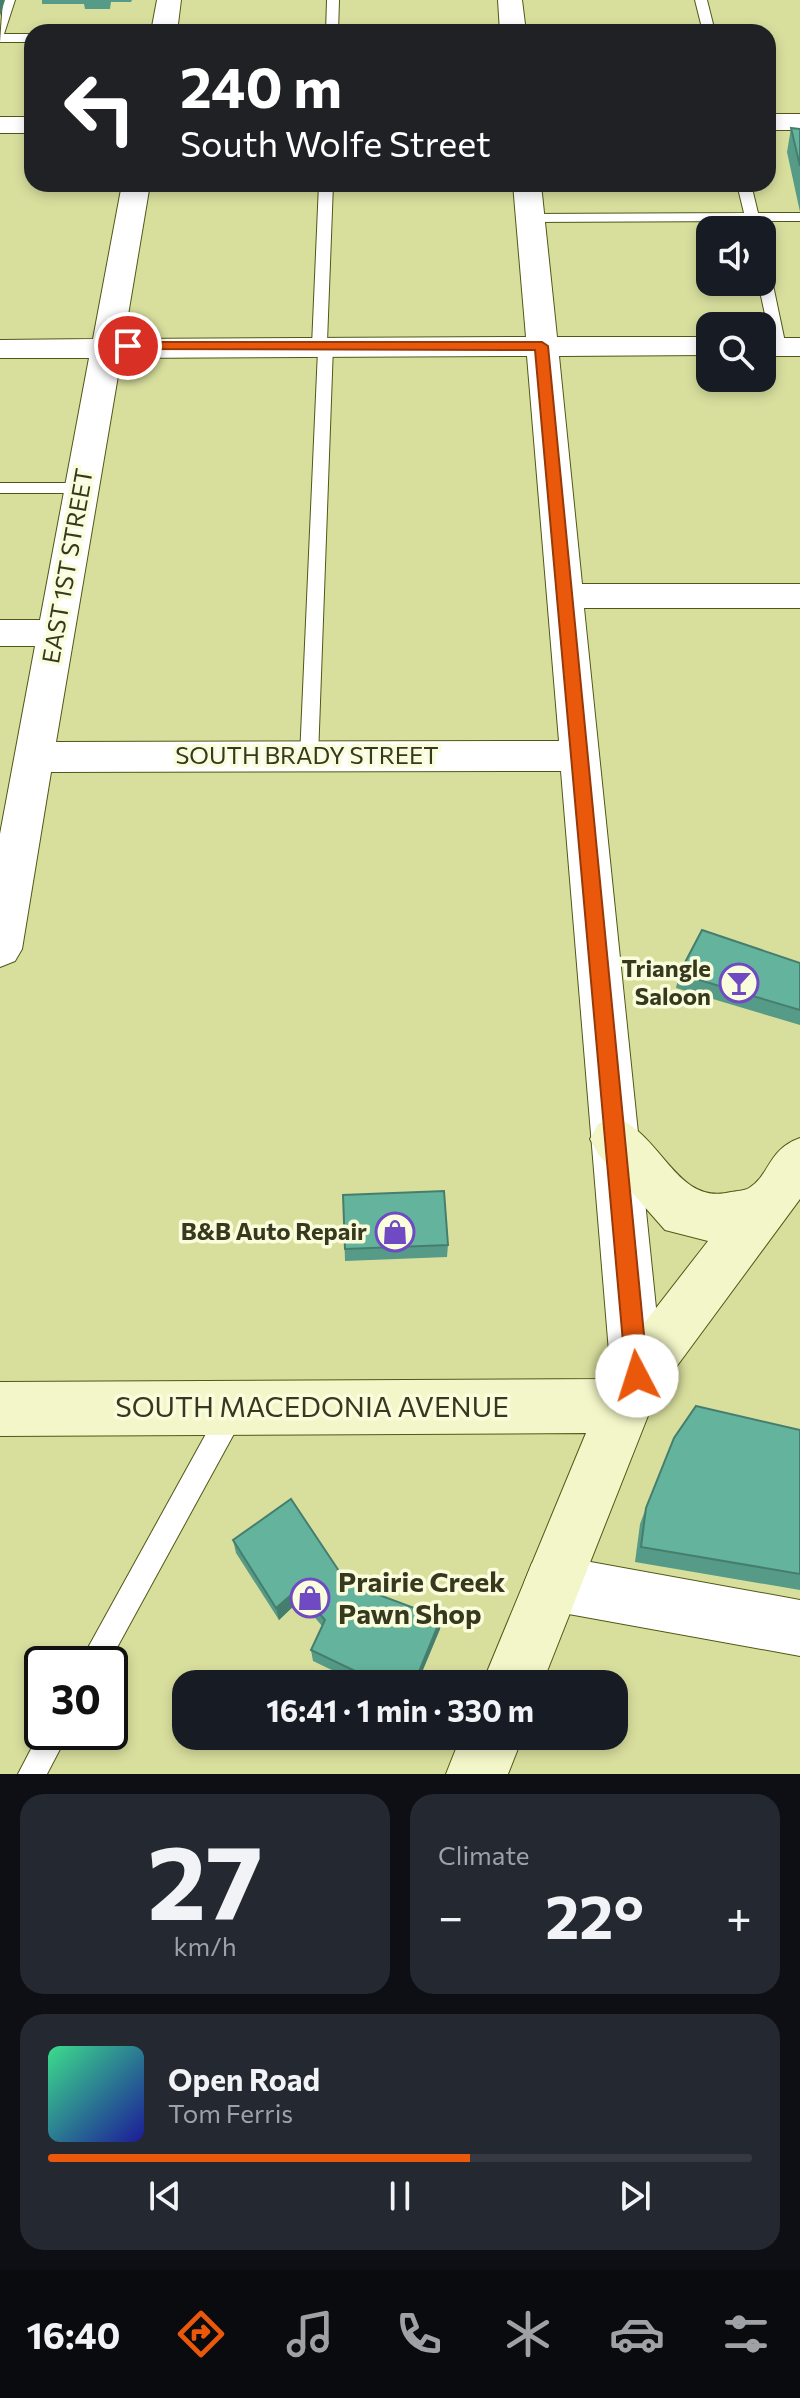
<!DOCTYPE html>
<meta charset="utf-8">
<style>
body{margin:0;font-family:Commissioner,sans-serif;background:#242831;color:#f1f3f6;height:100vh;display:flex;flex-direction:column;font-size:30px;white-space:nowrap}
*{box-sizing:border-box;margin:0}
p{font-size:26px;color:#9ea1a6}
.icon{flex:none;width:44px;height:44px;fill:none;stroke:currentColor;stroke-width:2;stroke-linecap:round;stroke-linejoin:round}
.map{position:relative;height:1774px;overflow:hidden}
.details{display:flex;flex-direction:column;gap:20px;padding:20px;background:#0d0f14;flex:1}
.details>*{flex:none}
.top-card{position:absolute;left:24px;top:24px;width:752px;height:168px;border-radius:24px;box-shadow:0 4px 12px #0003;background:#202124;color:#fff;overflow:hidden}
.buttons{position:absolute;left:696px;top:216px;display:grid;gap:16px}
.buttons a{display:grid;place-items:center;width:80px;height:80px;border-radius:16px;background:#171b24;box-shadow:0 4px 12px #0003;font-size:40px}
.speed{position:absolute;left:24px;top:1646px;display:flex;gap:16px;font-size:40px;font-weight:700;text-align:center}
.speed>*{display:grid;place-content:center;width:104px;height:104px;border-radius:50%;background:#171b24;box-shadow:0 4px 12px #0003;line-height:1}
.speed .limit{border:4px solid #111;border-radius:12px;background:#fff;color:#111}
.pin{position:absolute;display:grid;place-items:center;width:68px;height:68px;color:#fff;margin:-34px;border:4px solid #fff;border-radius:50%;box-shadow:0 2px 8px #0007}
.me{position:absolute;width:88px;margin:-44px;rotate:355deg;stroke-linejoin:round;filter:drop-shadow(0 0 6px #0008)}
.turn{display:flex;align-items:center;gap:28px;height:168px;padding:0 24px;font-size:36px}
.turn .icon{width:104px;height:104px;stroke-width:2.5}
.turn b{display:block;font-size:56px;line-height:68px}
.big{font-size:60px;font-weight:700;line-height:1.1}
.details .card{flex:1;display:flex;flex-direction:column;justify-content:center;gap:12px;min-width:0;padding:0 28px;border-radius:24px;background:#242831}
.details .dial{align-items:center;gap:0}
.dial b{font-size:104px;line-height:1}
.song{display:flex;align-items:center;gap:24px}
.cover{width:96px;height:96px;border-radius:12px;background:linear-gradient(135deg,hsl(150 70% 55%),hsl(240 70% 35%))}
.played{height:8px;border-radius:4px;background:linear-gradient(90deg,#ea580c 60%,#363941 60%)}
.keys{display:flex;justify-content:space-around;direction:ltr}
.heat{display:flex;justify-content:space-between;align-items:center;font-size:44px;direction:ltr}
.details .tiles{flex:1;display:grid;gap:20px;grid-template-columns:1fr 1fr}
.card:last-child{grid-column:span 2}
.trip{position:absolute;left:172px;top:1670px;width:456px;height:80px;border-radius:24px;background:#171b24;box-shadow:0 4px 12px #0003;font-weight:700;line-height:80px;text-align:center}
.menu{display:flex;height:128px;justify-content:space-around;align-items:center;background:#090b0e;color:#9ea1a6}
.menu .icon{width:56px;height:56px}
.menu .active{color:#ea580c}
.menu b{font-size:36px;color:#f1f3f6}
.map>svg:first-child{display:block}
</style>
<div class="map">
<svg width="800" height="1774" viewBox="0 0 800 1774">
<rect width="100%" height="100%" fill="#d8df9d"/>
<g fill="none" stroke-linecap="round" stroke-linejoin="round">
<defs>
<g id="lane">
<path d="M3 0H15L4 34H32V42H0Z"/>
<path d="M327 0H339L338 32H326Z"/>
<path d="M695 0H707L715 32H703Z"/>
<path d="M319 184H333L327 342 333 346 318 757 309 764 300 757 318 350 312 346Z"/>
<path d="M737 184H751L758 213H800V221H760L759 230H749L746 221 530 222 523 218 530 214 744 213Z"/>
<path d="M762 262 769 266 786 347 779 351 772 347 758 282H762Z"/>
<path d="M0 483H82L90 488 82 493H0Z"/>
<path d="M232 1400 241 1403 244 1412 241 1421 108 1664H79L223 1403Z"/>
<path d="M42 1728V1732H69L47 1774H18Z"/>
</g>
<g id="street">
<path d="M157 0H181L177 32H151Z"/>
<path d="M498 0H522L526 32H500Z"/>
<rect x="768" y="114" width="32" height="16"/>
<rect x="0" y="117" width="32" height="16"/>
<path d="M122 184H150L124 339 526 337 513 184H541L557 337H710V355L559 356 582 584H800V608H584L663 1376 655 1394 637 1401 619 1394 611 1376 561 771 51 772 22 949 15 961 0 967V834L35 646H0V620H40L89 358H0V340L93 339ZM527 356 559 741 56 742 121 358Z"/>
<rect x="762" y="338" width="38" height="18"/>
<path d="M552 1555 800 1600V1656L552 1611 532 1603 524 1583 532 1563Z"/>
</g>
<g id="secondary">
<path d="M615 1117C663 1135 676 1206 731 1192 736 1191 744 1191 749 1188 771 1174 767 1150 800 1138V1199L657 1393 542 1684H482L586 1433 0 1436V1382L609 1379 618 1357 708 1241 665 1230 598 1154 590 1139 598 1124Z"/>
<path d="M461 1736H523L508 1774H446Z"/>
</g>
</defs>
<use href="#lane" stroke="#525715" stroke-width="2"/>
<use href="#street" stroke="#525715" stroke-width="2"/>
<use href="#secondary" stroke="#525715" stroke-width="2"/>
<use href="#lane" fill="#fff" fill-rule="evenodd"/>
<use href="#street" fill="#fff" fill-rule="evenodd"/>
<use href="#secondary" fill="#f3f6c8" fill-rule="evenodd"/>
</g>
<g fill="#569b87">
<path d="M42 0H132L131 2H111L110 9H85L84 4H42Z"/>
<path d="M791 128 800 129V212L787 152Z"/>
<path d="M338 184H381V188L338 189Z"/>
<path d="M800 963V1025L676 988 679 974Z"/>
<path d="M343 1195 448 1245 447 1257 345 1261Z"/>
<path d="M800 1430V1590L635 1562 640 1524 646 1508Z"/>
<path d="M233 1540 347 1583 440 1629 417 1684H361L313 1661 311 1650 322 1626 300 1600 279 1620 236 1553Z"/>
</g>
<g fill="#467e6e">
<path d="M0 0H5L0 16Z"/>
<path d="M298 1589 300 1600 279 1620 276 1608Z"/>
<path d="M441 1618 440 1629 417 1684H414Z"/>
</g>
<g fill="#64b49d" stroke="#467e6e" stroke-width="2">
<path d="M791 128 800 129V166Z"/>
<path d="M702 930 800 963V1010L679 974Z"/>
<path d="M444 1191 448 1245 345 1249 343 1195Z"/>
<path d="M696 1406 800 1430V1574L641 1547 646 1508 674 1438Z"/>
<path d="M291 1499 347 1583 441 1618 414 1684H382L311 1650 325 1620 298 1589 276 1608 233 1540Z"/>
</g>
<path fill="#ea580c" stroke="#983908" stroke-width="2" d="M128 342H542L548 346 648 1376 645 1383 637 1386 629 1383 626 1376 535 350 123 349 121 346Z"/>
<defs>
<symbol id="bar-ring" viewBox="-11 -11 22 22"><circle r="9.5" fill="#f9fddc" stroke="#6f4ac3" stroke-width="1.5"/><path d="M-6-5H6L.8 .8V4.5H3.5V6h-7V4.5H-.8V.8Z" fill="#6f4ac3"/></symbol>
<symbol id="shop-ring" viewBox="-11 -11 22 22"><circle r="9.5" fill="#f9fddc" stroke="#6f4ac3" stroke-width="1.5"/><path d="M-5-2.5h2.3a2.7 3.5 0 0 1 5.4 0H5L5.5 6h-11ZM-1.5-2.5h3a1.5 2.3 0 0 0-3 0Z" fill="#6f4ac3"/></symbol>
</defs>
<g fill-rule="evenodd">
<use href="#bar-ring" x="717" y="961" width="44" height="44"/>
<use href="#shop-ring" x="373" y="1210" width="44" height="44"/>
<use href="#shop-ring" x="288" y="1576" width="44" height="44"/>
</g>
<g text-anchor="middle" stroke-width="7" stroke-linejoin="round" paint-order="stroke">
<g font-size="24" fill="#37391f" stroke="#f9fddc">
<text transform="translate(68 566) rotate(-80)" y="8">EAST 1ST STREET</text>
<text x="307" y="764">SOUTH BRADY STREET</text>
</g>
<g font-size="24" font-weight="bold" fill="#37391f" stroke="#f9fddc" text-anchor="end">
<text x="711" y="977">Triangle<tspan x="711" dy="28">Saloon</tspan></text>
<text x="367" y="1240">B&amp;B Auto Repair</text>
</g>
<g font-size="28" fill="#37391f" stroke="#f9fddc">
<text x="312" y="1417">SOUTH MACEDONIA AVENUE</text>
</g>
<g font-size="28" font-weight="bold" fill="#37391f" stroke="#f9fddc" text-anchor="start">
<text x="338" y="1592">Prairie Creek<tspan x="338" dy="32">Pawn Shop</tspan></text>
</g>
</g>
</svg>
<div class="buttons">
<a><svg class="icon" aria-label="sound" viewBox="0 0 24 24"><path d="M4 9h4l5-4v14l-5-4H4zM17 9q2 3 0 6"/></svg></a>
<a><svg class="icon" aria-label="search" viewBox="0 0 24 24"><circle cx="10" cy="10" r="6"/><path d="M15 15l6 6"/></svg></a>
</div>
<div class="speed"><div class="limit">30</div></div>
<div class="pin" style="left:128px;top:346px;background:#d93025"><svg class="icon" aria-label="arrive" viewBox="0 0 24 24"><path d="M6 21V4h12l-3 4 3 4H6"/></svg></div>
<svg class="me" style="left:637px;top:1376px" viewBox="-20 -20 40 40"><circle r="19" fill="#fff"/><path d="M0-13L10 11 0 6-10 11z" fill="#ea580c"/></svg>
<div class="trip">16:41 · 1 min · 330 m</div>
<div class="top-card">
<div class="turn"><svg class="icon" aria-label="left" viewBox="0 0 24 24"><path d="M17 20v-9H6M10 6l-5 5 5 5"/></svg><div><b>240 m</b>South Wolfe Street</div></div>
</div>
</div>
<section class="details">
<div class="tiles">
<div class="card dial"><b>27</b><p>km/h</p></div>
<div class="card"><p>Climate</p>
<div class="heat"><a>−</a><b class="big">22°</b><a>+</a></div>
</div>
<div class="card">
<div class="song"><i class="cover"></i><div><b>Open Road</b><p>Tom Ferris</p></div></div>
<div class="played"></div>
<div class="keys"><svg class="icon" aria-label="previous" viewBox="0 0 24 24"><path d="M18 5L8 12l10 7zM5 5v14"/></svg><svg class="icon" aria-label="pause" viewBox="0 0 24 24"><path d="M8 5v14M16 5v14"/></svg><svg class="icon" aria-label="next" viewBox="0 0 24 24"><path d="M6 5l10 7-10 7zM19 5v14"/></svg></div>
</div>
</div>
</section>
<nav class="menu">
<b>16:40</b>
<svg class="icon active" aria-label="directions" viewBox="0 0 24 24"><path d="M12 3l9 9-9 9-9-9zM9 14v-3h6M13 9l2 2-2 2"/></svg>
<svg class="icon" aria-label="music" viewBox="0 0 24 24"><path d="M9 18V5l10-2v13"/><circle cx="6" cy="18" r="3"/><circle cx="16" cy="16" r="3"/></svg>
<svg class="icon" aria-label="phone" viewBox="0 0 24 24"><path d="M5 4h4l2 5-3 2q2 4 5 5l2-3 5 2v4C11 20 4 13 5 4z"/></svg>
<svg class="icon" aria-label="climate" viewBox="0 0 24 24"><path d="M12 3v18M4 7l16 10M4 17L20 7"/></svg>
<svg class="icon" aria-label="car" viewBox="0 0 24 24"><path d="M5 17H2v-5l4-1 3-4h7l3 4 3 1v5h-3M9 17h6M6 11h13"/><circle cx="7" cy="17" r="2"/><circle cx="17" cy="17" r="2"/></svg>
<svg class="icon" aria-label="filters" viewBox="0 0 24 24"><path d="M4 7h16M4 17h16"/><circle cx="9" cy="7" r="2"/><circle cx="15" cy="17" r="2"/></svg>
</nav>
